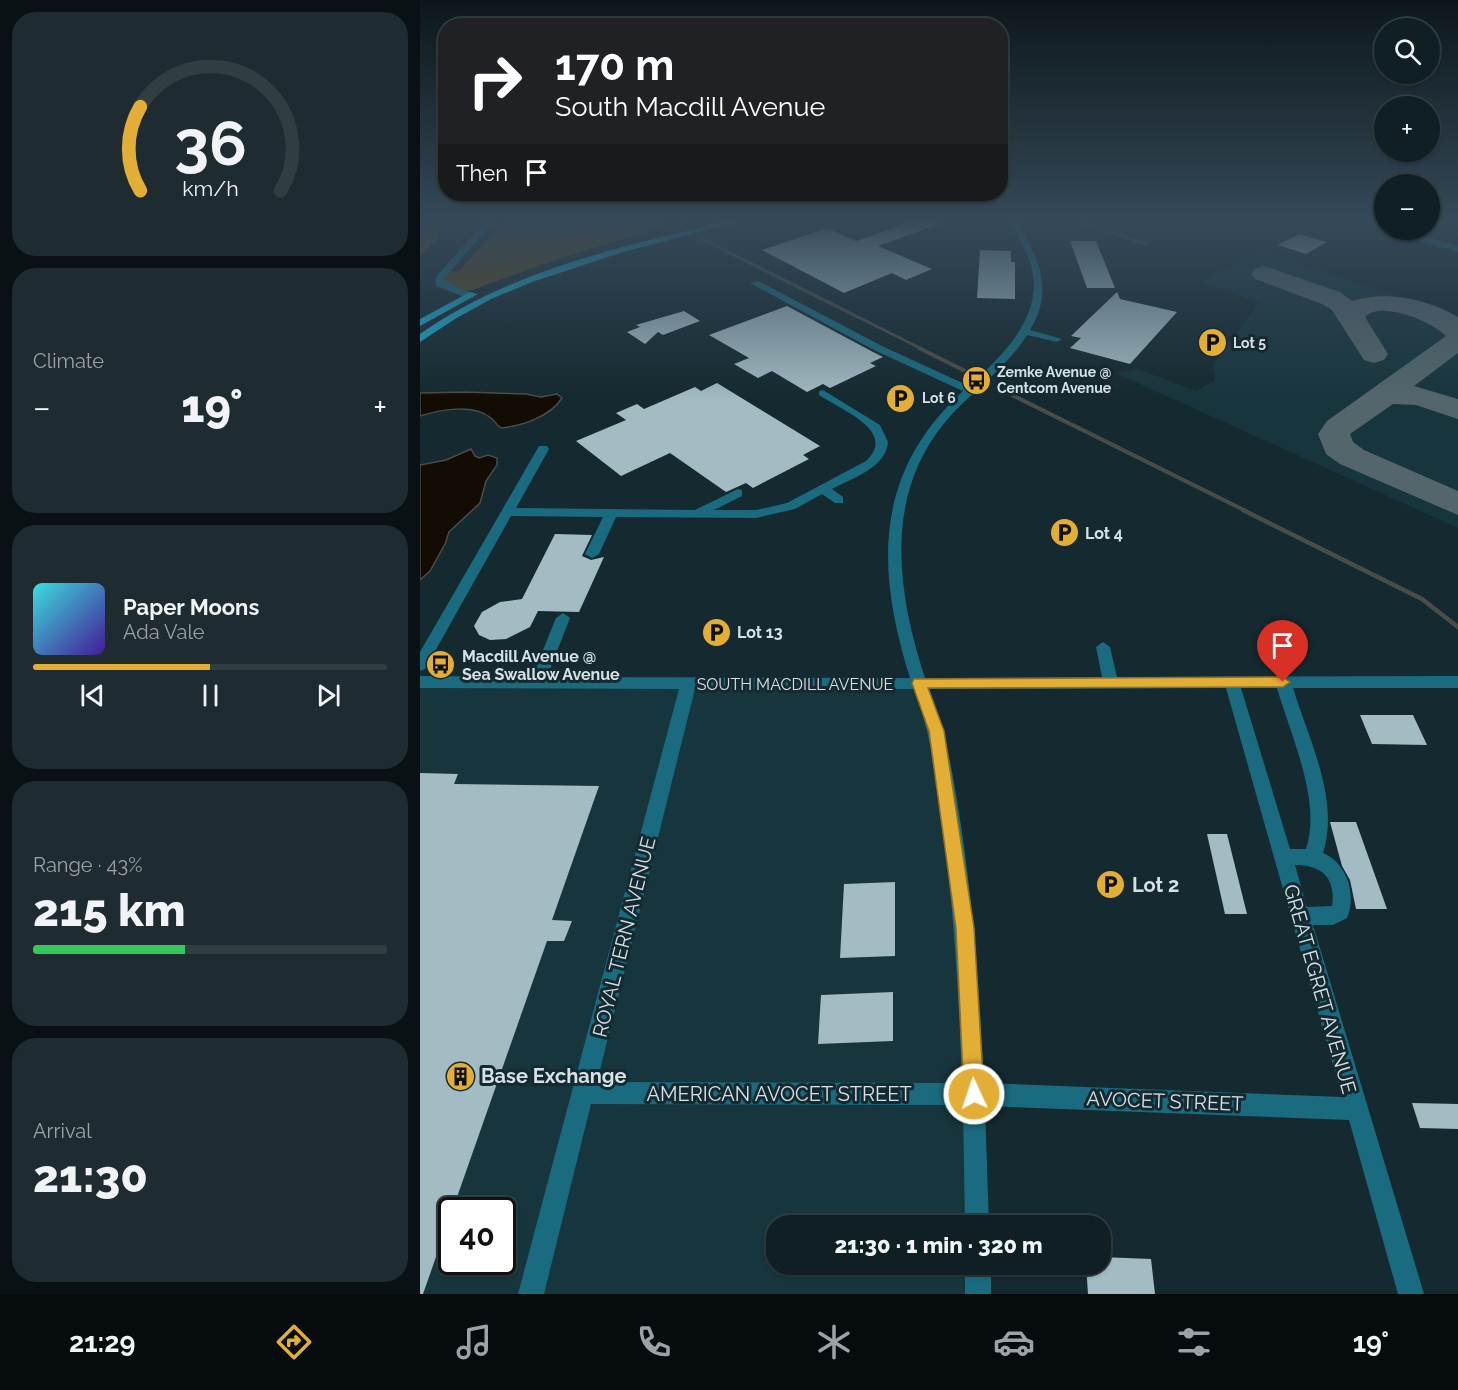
<!DOCTYPE html>
<meta charset="utf-8">
<style>
body{margin:0;font-family:Raleway,sans-serif;background:#1e2c31;color:#f1f3f6;height:100vh;display:flex;flex-direction:column;font-size:22px;white-space:nowrap}
*{box-sizing:border-box;margin:0}
p{font-size:20px;color:#9ca2a6}
.icon{flex:none;width:33px;height:33px;fill:none;stroke:currentColor;stroke-width:2;stroke-linecap:round;stroke-linejoin:round}
.map{position:relative;flex:1;overflow:hidden}
.drawer{display:flex;flex-direction:column;gap:12px;padding:12px;background:#091114;width:420px}
.drawer>*{flex:none}
.banner{position:absolute;left:18px;top:18px;width:570px;height:183px;border-radius:24px;box-shadow:0 2px 4px #0004,0 0 0 2px #303d41;background:#202124;color:#fff;overflow:hidden}
.tools{position:absolute;left:954px;top:18px;display:grid;gap:12px}
.tools a{display:grid;place-items:center;width:66px;height:66px;border-radius:50%;background:#101f24;box-shadow:0 2px 4px #0004,0 0 0 2px #303d41;font-size:30px}
.speed{position:absolute;left:18px;top:1197px;display:flex;gap:12px;font-size:30px;font-weight:700;text-align:center}
.speed>*{display:grid;place-content:center;width:78px;height:78px;border-radius:50%;background:#101f24;box-shadow:0 2px 4px #0004,0 0 0 2px #303d41;line-height:1}
.speed .limit{border:3px solid #111;border-radius:9px;background:#fff;color:#111}
.pin{position:absolute;display:grid;place-items:center;width:51px;height:51px;color:#fff;margin:-62px -26px;border-radius:50% 50% 50% 0;rotate:-45deg;box-shadow:0 0 6px #0007}
.pin .icon{rotate:45deg}
.me{position:absolute;width:66px;margin:-33px;rotate:357deg;stroke-linejoin:round;filter:drop-shadow(0 0 4px #0008)}
.turn{display:flex;align-items:center;gap:21px;height:126px;padding:0 18px;font-size:27px}
.turn .icon{width:78px;height:78px;stroke-width:2.5}
.turn b{display:block;font-size:42px;line-height:51px}
.then{display:flex;align-items:center;height:57px;padding:0 18px;background:#0003;gap:12px;font-size:22px}
.big{font-size:45px;font-weight:800;line-height:1.1}
.drawer .tile{flex:1;display:flex;flex-direction:column;justify-content:center;gap:9px;min-width:0;padding:0 21px;border-radius:24px;background:#1e2c31}
.drawer .dial{align-items:center;gap:0}
.dial svg{height:156px;overflow:visible;fill:none;stroke:#303d41;stroke-width:7;stroke-linecap:round;text-anchor:middle}
.dial text{fill:#f1f3f6;stroke:none}
.song{display:flex;align-items:center;gap:18px}
.cover{width:72px;height:72px;border-radius:9px;background:linear-gradient(135deg,hsl(180 70% 55%),hsl(260 70% 35%))}
.played{height:6px;border-radius:3px;background:linear-gradient(90deg,#e3ae35 50%,#303d41 50%)}
.keys{display:flex;justify-content:space-around;direction:ltr}
.heat{display:flex;justify-content:space-between;align-items:center;font-size:33px;direction:ltr}
.charge{height:9px;border-radius:4px;background:linear-gradient(90deg,#34c759 43%,#303d41 0)}
.trip{position:absolute;left:346px;top:1215px;width:345px;height:60px;border-radius:24px;background:#101f24;box-shadow:0 2px 4px #0004,0 0 0 2px #303d41;font-weight:800;line-height:60px;text-align:center}
.tab-bar{display:flex;height:96px;justify-content:space-around;align-items:center;background:#060c0e;color:#9ca2a6}
.tab-bar .icon{width:42px;height:42px}
.tab-bar .selected{color:#e3ae35}
.tab-bar b{font-size:27px;color:#f1f3f6}
main{display:flex;flex:1;min-height:0}
.map>svg:first-child{display:block}
</style>
<main>
<section class="drawer">
<div class="tile dial"><svg viewBox="0 0 100 80">
<path d="M14 69A42 42 0 1 1 86 69"/>
<path d="M14 69A42 42 0 0 1 14 26" stroke="#e3ae35"/>
<text x="50" y="56" font-size="32" font-weight="700">36</text>
<text x="50" y="72" font-size="11">km/h</text>
</svg></div>
<div class="tile"><p>Climate</p>
<div class="heat"><a>−</a><b class="big">19°</b><a>+</a></div>
</div>
<div class="tile">
<div class="song"><i class="cover"></i><div><b>Paper Moons</b><p>Ada Vale</p></div></div>
<div class="played"></div>
<div class="keys"><svg class="icon" aria-label="previous" viewBox="0 0 24 24"><path d="M18 5L8 12l10 7zM5 5v14"/></svg><svg class="icon" aria-label="pause" viewBox="0 0 24 24"><path d="M8 5v14M16 5v14"/></svg><svg class="icon" aria-label="next" viewBox="0 0 24 24"><path d="M6 5l10 7-10 7zM19 5v14"/></svg></div>
</div>
<div class="tile"><p>Range · 43%</p><b class="big">215 km</b><div class="charge"></div></div>
<div class="tile"><p>Arrival</p><b class="big">21:30</b></div>
</section>
<div class="map">
<svg width="1038" height="1294" viewBox="0 0 1038 1294">
<rect width="100%" height="100%" fill="#152930"/>
<g fill="#17353d" fill-rule="evenodd">
<path d="M840 251 1038 316V528L696 373 718 369 776 391 795 380 793 364 839 303 781 282Z"/>
<path d="M0 682 499 683 545 928 557 1225 357 1226V1264L558 1265V1294H0ZM32 1210H82V1262H32Z"/>
</g>
<g fill="#5d4718">
<path d="M85 220H238L243 227 141 258 52 290 45 291 22 280 29 271H39Z"/>
<path d="M0 225 19 230V237L0 257Z"/>
</g>
<g fill="#120c03" stroke="#4c4c47" stroke-width="1.5">
<path d="M45 392 106 394 121 397 137 394 142 398C130 417 101 426 81 428 76 425 75 421 71 418 53 403 19 410 0 416V393Z"/>
<path d="M51 449 55 456 59 458 68 455 77 458V465L66 481 60 503 29 532 25 544 10 571 0 580V465L26 460Z"/>
</g>
<g fill="none" stroke-linecap="round" stroke-linejoin="round">
<g stroke="#4c4c47" stroke-width="3">
<path d="M655 220 726 244"/>
<path d="M263 223 265 220"/>
<path d="M278 237 502 349"/>
</g>
<g stroke="#4c4c47" stroke-width="4">
<path d="M499 348 549 373"/>
<path d="M578 388 826 511"/>
</g>
<path stroke="#4c4c47" stroke-width="4.5" d="M823 510 1002 599 1038 627"/>
<path fill="#54666c" fill-rule="evenodd" d="M844 266 920 292 932 301C967 290 1008 299 1038 317V353L994 386 1038 399V419L996 405 973 404 930 434 933 442 944 450 1038 491V515L920 464 906 454 898 434 907 421 1026 336C1012 321 960 300 945 317L968 354 964 360 954 363 944 360 912 310 902 304 835 279 831 274 835 269Z"/>
</g>
<g fill="#a3bbc3">
<path d="M496 220H518L519 224 458 246 512 269 486 280 472 273 424 293 342 250 407 228 436 241Z"/>
<path d="M879 234 907 242 886 254 858 245Z"/>
<path d="M650 241H676L695 288H667Z"/>
<path d="M560 250 591 251V262H595V299L557 298Z"/>
<path d="M697 292 700 299 757 312 710 364 650 348 661 338 651 336Z"/>
<path d="M367 306 453 352 463 357 450 363 456 366 410 388 403 384 387 392 352 371 338 378 331 374 314 364 329 358 289 335Z"/>
<path d="M264 311 280 321 243 335 238 332 225 344 207 332 220 327 216 325Z"/>
<path d="M297 383 400 446 383 455 389 459 333 488 326 483 306 492 250 453 201 476 156 441 206 420 196 413 217 404 224 409 275 387 281 391Z"/>
<path d="M135 534 172 535 162 556 171 560 184 557 159 612 118 611 110 627 86 639 70 640 59 635 54 626 62 612 80 602 102 599Z"/>
<path d="M940 715H993L1007 745 952 744Z"/>
<path d="M0 773 38 774 34 784 179 786 132 920 152 921 144 941H127L3 1294H0Z"/>
<path d="M910 822H936L967 909H936L930 880 922 866Z"/>
<path d="M787 834H807L827 914H805Z"/>
<path d="M475 882V956L420 958 424 884Z"/>
<path d="M473 992V1041L398 1044 401 995Z"/>
<path d="M992 1103 1038 1104V1129L1000 1128Z"/>
<path d="M681 1257 731 1259 735 1294H668L666 1264H681Z"/>
</g>
<g fill="none" stroke-linecap="round" stroke-linejoin="round">
<g fill="#1a6b80" fill-rule="evenodd">
<path d="M67 220H75L23 280 53 294V298H47L16 286 15 278Z"/>
<path d="M587 220H595C618 256 635 288 610 330L642 339 637 342 607 335C586 369 551 391 526 421 463 496 477 592 505 678L682 677 676 647 683 642 690 647 697 677 1038 676V688H873C889 740 920 800 903 853 927 863 937 895 927 918L913 925H893L1004 1294H978L929 1120 565 1106 569 1226H545L543 1105 171 1104 124 1294H98L259 689 0 688V676L112 677 136 618 143 613 150 618 127 677 490 678C456 569 453 474 543 391L454 350 330 283 338 281 462 346 549 386C583 355 625 316 611 265 606 249 596 234 587 220ZM806 688 922 1097 564 1083C560 999 554 915 542 832 534 783 528 735 509 689ZM821 688H857C871 736 902 802 886 849H870ZM275 689H494C511 734 517 780 523 828 534 912 539 998 542 1083L177 1082ZM875 865C902 865 916 878 912 906L887 907Z"/>
<path d="M1011 220 1038 221V225Z"/>
<path d="M997 234 1038 246V252L994 239 993 237Z"/>
<path d="M403 390 460 425 468 442C466 468 432 478 412 489L423 497V503H415L402 494 375 509 336 518 196 517 179 554 172 558 165 554 183 517 91 516 5 669 0 671V652L119 446H127L129 449 96 508 275 510 318 489 322 490V496L294 510H336L367 503 446 461C478 431 421 410 399 395V391Z"/>
<rect x="545" y="1264" width="26" height="30"/>
</g>
<g fill="#17accf" fill-rule="evenodd">
<path d="M311 220H325L200 253 112 282 71 299 35 319 0 342V334C91 270 204 246 311 220Z"/>
<path d="M50 292 58 294 0 326V319Z"/>
</g>
</g>
<linearGradient id="sky" x2="0" y2="1"><stop stop-color="#0c171a"/><stop offset="0.55" stop-color="#354959"/><stop offset="1" stop-color="#354959" stop-opacity="0"/></linearGradient>
<rect width="1038" height="401" fill="url(#sky)"/>
<path fill="#e3ae35" stroke="#947122" stroke-width="1.5" d="M863 677 870 682 863 687 508 688 524 731 554 928 564 1094 561 1101 554 1104 547 1101 544 1094 536 928 509 731 492 683 494 679Z"/>
<defs>
<symbol id="parking-disc" viewBox="-11 -11 22 22"><circle r="9.5" fill="#e3ae35" stroke="#152930"/><path d="M-3.5-5.5H1a3.5 3.5 0 0 1 0 7H-1V5.5H-3.5ZM-1-3.4V-.6H.8a1.4 1.4 0 0 0 0-2.8Z" fill="#111"/></symbol>
<symbol id="bus-disc" viewBox="-11 -11 22 22"><circle r="9.5" fill="#e3ae35" stroke="#152930"/><path d="M-5-6H5V4H4V6H2V4H-2V6H-4V4H-5ZM-3.5-4V0h7V-4ZM-3.5 1.2v1.5H-2V1.2ZM2 1.2v1.5H3.5V1.2Z" fill="#111"/></symbol>
<symbol id="building-disc" viewBox="-11 -11 22 22"><circle r="9.5" fill="#e3ae35" stroke="#152930"/><path d="M-4-6H4V6H1V3H-1V6H-4ZM-2.5-4.3h1.7v1.8h-1.7ZM.8-4.3h1.7v1.8H.8ZM-2.5-1h1.7V.8h-1.7ZM.8-1h1.7V.8H.8Z" fill="#111"/></symbol>
</defs>
<g fill-rule="evenodd">
<use href="#parking-disc" x="776" y="326" width="33" height="33"/>
<use href="#bus-disc" x="540" y="364" width="33" height="33"/>
<use href="#parking-disc" x="464" y="382" width="33" height="33"/>
<use href="#parking-disc" x="628" y="516" width="33" height="33"/>
<use href="#parking-disc" x="280" y="616" width="33" height="33"/>
<use href="#bus-disc" x="4" y="648" width="33" height="33"/>
<use href="#parking-disc" x="674" y="868" width="33" height="33"/>
<use href="#building-disc" x="24" y="1060" width="33" height="33"/>
</g>
<g text-anchor="middle" stroke-width="6" stroke-linejoin="round" paint-order="stroke">
<g font-size="14" font-weight="bold" fill="#d5e1e6" stroke="#152930" text-anchor="start">
<text x="813" y="348">Lot 5</text>
<text x="577" y="377">Zemke Avenue @<tspan x="577" dy="16">Centcom Avenue</tspan></text>
<text x="502" y="403">Lot 6</text>
</g>
<g font-size="16" font-weight="bold" fill="#d5e1e6" stroke="#152930" text-anchor="start">
<text x="665" y="539">Lot 4</text>
<text x="317" y="638">Lot 13</text>
<text x="42" y="662">Macdill Avenue @<tspan x="42" dy="18">Sea Swallow Avenue</tspan></text>
</g>
<g font-size="16" fill="#d5e1e6" stroke="#152930">
<text x="375" y="690">SOUTH MACDILL AVENUE</text>
</g>
<g font-size="20" font-weight="bold" fill="#d5e1e6" stroke="#152930" text-anchor="start">
<text x="712" y="892">Lot 2</text>
<text x="61" y="1083">Base Exchange</text>
</g>
<g font-size="20" fill="#d5e1e6" stroke="#152930">
<text transform="translate(204 937) rotate(-76)" y="7">ROYAL TERN AVENUE</text>
<text transform="translate(900 989) rotate(74)" y="7">GREAT EGRET AVENUE</text>
<text x="359" y="1101">AMERICAN AVOCET STREET</text>
<text transform="translate(745 1101) rotate(2)" y="7">AVOCET STREET</text>
</g>
</g>
</svg>
<div class="tools">
<a><svg class="icon" aria-label="search" viewBox="0 0 24 24"><circle cx="10" cy="10" r="6"/><path d="M15 15l6 6"/></svg></a>
<a>+</a>
<a>−</a>
</div>
<div class="speed"><div class="limit">40</div></div>
<div class="pin" style="left:863px;top:682px;background:#d93025"><svg class="icon" aria-label="arrive" viewBox="0 0 24 24"><path d="M6 21V4h12l-3 4 3 4H6"/></svg></div>
<svg class="me" style="left:554px;top:1094px" viewBox="-20 -20 40 40"><circle r="17" fill="#e3ae35" stroke="#fff" stroke-width="3"/><path d="M0-11L8 9 0 5-8 9z" fill="#fff"/></svg>
<div class="trip">21:30 · 1 min · 320 m</div>
<div class="banner">
<div class="turn"><svg class="icon" aria-label="right" viewBox="0 0 24 24"><path d="M7 20v-9h11M14 6l5 5-5 5"/></svg><div><b>170 m</b>South Macdill Avenue</div></div>
<div class="then">Then<svg class="icon" aria-label="arrive" viewBox="0 0 24 24"><path d="M6 21V4h12l-3 4 3 4H6"/></svg></div>
</div>
</div>
</main>
<nav class="tab-bar">
<b>21:29</b>
<svg class="icon selected" aria-label="directions" viewBox="0 0 24 24"><path d="M12 3l9 9-9 9-9-9zM9 14v-3h6M13 9l2 2-2 2"/></svg>
<svg class="icon" aria-label="music" viewBox="0 0 24 24"><path d="M9 18V5l10-2v13"/><circle cx="6" cy="18" r="3"/><circle cx="16" cy="16" r="3"/></svg>
<svg class="icon" aria-label="phone" viewBox="0 0 24 24"><path d="M5 4h4l2 5-3 2q2 4 5 5l2-3 5 2v4C11 20 4 13 5 4z"/></svg>
<svg class="icon" aria-label="climate" viewBox="0 0 24 24"><path d="M12 3v18M4 7l16 10M4 17L20 7"/></svg>
<svg class="icon" aria-label="car" viewBox="0 0 24 24"><path d="M5 17H2v-5l4-1 3-4h7l3 4 3 1v5h-3M9 17h6M6 11h13"/><circle cx="7" cy="17" r="2"/><circle cx="17" cy="17" r="2"/></svg>
<svg class="icon" aria-label="filters" viewBox="0 0 24 24"><path d="M4 7h16M4 17h16"/><circle cx="9" cy="7" r="2"/><circle cx="15" cy="17" r="2"/></svg>
<b>19°</b>
</nav>
